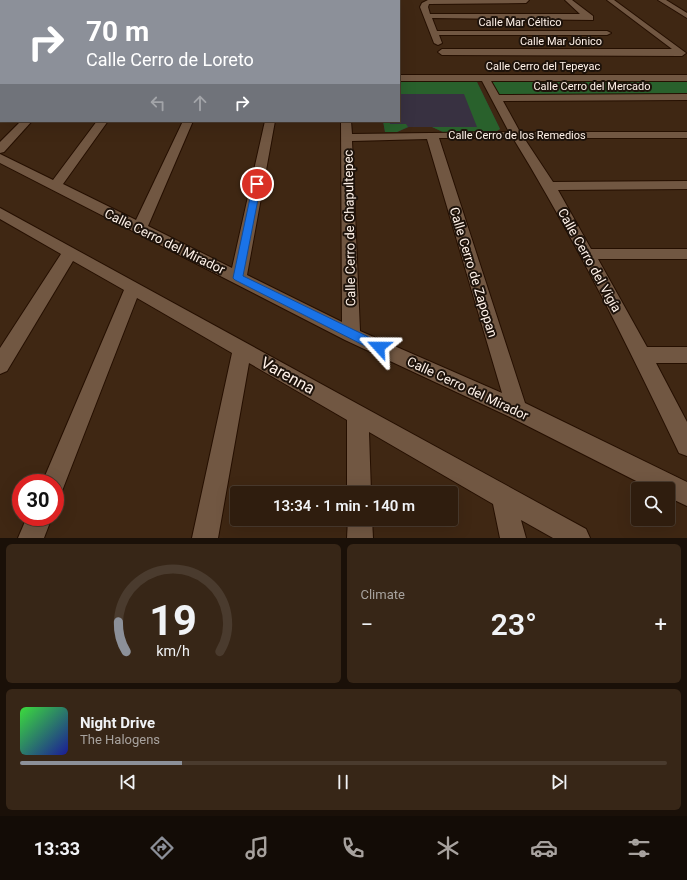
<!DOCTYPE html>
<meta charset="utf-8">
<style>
body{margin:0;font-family:Roboto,sans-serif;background:#372617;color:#f1f3f6;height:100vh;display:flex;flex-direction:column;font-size:15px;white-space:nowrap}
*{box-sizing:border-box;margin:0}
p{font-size:13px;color:#a7a29e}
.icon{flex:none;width:22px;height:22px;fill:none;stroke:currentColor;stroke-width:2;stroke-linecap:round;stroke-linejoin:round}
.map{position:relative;height:538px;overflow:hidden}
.drawer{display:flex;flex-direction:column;gap:6px;padding:6px;background:#1a1008;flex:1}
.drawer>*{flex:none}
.banner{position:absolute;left:0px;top:0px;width:400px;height:122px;box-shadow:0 4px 16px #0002,0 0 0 1px #4a3b2e;background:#8c9099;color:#fff;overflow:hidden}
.buttons{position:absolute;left:631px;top:482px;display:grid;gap:8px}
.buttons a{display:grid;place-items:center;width:44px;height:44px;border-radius:4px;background:#2f1d0e;box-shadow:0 4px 16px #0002,0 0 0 1px #4a3b2e;font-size:20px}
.speed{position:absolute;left:12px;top:474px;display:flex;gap:8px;font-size:20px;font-weight:700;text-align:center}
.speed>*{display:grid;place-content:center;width:52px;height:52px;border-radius:50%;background:#2f1d0e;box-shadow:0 4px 16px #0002,0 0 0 1px #4a3b2e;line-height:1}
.speed .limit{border:6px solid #d22;background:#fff;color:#111}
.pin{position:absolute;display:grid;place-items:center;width:34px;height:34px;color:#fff;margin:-17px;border:2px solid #fff;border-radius:50%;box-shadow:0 1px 4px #0007}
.me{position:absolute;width:44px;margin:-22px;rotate:294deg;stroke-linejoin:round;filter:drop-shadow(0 0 3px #0008)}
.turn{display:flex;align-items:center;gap:14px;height:84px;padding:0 20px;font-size:18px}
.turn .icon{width:52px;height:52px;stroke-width:2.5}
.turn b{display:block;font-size:28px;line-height:34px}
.lanes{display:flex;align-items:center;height:38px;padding:0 20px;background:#0003;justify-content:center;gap:20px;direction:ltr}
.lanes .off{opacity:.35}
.big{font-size:30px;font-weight:600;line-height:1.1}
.drawer .card{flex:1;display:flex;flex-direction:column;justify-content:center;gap:6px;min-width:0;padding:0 14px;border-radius:6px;background:#372617}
.drawer .dial{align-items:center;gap:0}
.dial svg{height:104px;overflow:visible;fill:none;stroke:#4a3b2e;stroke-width:7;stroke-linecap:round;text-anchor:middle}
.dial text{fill:#f1f3f6;stroke:none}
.song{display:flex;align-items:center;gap:12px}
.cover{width:48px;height:48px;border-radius:6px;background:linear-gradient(135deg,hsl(120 70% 55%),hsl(240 70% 35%))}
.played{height:4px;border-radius:2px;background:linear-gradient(90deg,#8c9099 25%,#4a3b2e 25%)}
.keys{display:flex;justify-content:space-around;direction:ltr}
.heat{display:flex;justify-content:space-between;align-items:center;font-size:22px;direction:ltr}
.drawer .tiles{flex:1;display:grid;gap:6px;grid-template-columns:1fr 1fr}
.card:last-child{grid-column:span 2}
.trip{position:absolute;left:230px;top:486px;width:228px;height:40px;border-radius:4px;background:#2f1d0e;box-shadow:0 4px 16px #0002,0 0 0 1px #4a3b2e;font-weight:600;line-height:40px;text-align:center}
.dock{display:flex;height:64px;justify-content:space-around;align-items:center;background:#130c06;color:#a7a29e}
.dock .icon{width:28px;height:28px}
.dock .current{color:#8c9099}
.dock b{font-size:18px;color:#f1f3f6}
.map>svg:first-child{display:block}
</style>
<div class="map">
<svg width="687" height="538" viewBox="0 0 687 538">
<rect width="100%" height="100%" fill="#3f2713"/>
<path fill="#383141" d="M399 81 477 82 500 129 497 131 443 132 432 127H409L397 132H385L383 121H399Z"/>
<g fill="#29612c">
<path d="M491 80H687V94H498Z"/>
<path d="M399 81 477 82 500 129 497 131 443 132 432 127H477L464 94H399Z"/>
<path d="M383 121H390V124H406L408 127 397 132H385Z"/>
</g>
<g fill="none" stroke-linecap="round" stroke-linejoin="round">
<defs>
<g id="street">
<rect x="189" y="0" width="6" height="1"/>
<path d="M529 0 526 3 429 4 428 7 430 14H580L565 0H572L593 16V20L432 18 437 31H607L611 33 607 35H439L442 43 438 45 434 43 420 7 422 3 428 0Z"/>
<path d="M607 0H614L686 53 682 56 442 55 438 52 442 49H672Z"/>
<path d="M658 0H666L687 13V18Z"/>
<rect x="0" y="17" width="1" height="5"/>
<rect x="0" y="50" width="1" height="6"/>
<path d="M399 75H687V81H491L499 95 687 94V100L503 101 520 132H687V138H524L553 182 687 181V189L558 190 591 249H687V259H598L647 347H687V363H656L687 422V456L679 453C628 346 575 239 513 138H439L525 403 687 482V506L668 497V489H652L510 417 345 340 0 163V154L53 180 97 121H108L63 184 136 220 183 121H193L148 226 232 268 265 121H275L247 275 342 322 341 121H351L352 134 509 132 482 81H399ZM427 139 502 393 360 331 352 141Z"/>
<path d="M0 77H1L0 84Z"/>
<path d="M21 121H32L4 152 0 153V142Z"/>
<path d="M0 208 586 529 590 538H553L521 520 526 538H500L493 504 369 432 371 493H347V420L249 363 218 538H192L232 353 137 298 62 491 55 494V483H42L124 290 73 261 7 371 0 374V348L61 254 0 219Z"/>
<path d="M27 517H52L44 538H18Z"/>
<path d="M348 519H372L373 538H347Z"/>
</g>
</defs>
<use href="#street" stroke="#250f00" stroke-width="2"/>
<use href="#street" fill="#715742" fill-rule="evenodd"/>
</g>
<path fill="#1a73e8" stroke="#114b97" d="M257 181 261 184 243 276 383 344 384 347 383 351H375L235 280 233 278 253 184Z"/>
<g text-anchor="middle" stroke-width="4" stroke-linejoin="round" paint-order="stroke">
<g font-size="11" fill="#fff2e9" stroke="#1e130b">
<text x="520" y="26">Calle Mar Céltico</text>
<text x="561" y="45">Calle Mar Jónico</text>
<text x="543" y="70">Calle Cerro del Tepeyac</text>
<text x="592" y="90">Calle Cerro del Mercado</text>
<text x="517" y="139">Calle Cerro de los Remedios</text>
</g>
<g font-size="13" fill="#fff2e9" stroke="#1e130b">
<text transform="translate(349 228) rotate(-91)" y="5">Calle Cerro de Chapultepec</text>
<text transform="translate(165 241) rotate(26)" y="5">Calle Cerro del Mirador</text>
<text transform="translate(590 260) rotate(61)" y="5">Calle Cerro del Vigía</text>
<text transform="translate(474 272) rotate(73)" y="5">Calle Cerro de Zapopan</text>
<text transform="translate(468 388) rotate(25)" y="5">Calle Cerro del Mirador</text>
</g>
<g font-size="16" fill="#fff2e9" stroke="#1e130b">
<text transform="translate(288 375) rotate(29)" y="6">Varenna</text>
</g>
</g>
</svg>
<div class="buttons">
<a><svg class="icon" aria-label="search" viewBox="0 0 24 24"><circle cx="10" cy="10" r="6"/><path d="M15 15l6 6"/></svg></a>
</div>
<div class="speed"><div class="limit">30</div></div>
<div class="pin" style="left:257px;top:184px;background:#d93025"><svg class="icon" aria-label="arrive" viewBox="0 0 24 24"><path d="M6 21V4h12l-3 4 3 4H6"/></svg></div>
<svg class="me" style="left:379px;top:347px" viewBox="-20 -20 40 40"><path d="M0-17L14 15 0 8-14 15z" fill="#1a73e8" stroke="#fff" stroke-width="4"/></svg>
<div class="trip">13:34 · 1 min · 140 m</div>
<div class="banner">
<div class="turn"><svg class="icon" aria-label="right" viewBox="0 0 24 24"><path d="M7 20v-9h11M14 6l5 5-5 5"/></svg><div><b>70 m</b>Calle Cerro de Loreto</div></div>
<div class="lanes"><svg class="icon off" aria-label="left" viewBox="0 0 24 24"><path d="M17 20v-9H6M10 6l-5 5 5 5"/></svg><svg class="icon off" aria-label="ahead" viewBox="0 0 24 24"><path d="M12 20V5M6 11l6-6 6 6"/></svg><svg class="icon" aria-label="right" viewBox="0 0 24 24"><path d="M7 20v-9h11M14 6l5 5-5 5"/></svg></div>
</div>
</div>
<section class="drawer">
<div class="tiles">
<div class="card dial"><svg viewBox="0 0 100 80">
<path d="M14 69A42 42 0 1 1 86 69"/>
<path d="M14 69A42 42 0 0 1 8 46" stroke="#8c9099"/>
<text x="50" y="56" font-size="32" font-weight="700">19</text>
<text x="50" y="72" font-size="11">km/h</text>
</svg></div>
<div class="card"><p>Climate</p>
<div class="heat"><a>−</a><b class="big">23°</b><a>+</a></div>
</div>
<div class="card">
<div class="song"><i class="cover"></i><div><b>Night Drive</b><p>The Halogens</p></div></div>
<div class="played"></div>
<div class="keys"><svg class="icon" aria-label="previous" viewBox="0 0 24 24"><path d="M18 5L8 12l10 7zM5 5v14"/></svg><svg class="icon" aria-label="pause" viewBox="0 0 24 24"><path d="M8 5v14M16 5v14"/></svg><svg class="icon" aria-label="next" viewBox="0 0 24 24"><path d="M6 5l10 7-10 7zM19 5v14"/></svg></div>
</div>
</div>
</section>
<nav class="dock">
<b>13:33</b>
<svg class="icon current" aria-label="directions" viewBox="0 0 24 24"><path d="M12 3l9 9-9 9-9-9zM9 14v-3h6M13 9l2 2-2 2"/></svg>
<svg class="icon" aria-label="music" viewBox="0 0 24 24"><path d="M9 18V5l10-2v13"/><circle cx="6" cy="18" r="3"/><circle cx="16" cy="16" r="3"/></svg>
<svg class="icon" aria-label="phone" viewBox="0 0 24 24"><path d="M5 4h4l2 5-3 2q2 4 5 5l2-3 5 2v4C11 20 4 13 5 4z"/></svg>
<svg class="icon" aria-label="climate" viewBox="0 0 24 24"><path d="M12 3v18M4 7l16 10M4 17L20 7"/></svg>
<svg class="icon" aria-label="car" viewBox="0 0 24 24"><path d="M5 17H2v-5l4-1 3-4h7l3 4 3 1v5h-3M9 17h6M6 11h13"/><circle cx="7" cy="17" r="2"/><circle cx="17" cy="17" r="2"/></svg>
<svg class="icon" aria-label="filters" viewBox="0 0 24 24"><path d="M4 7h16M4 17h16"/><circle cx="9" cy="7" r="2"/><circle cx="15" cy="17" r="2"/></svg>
</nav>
